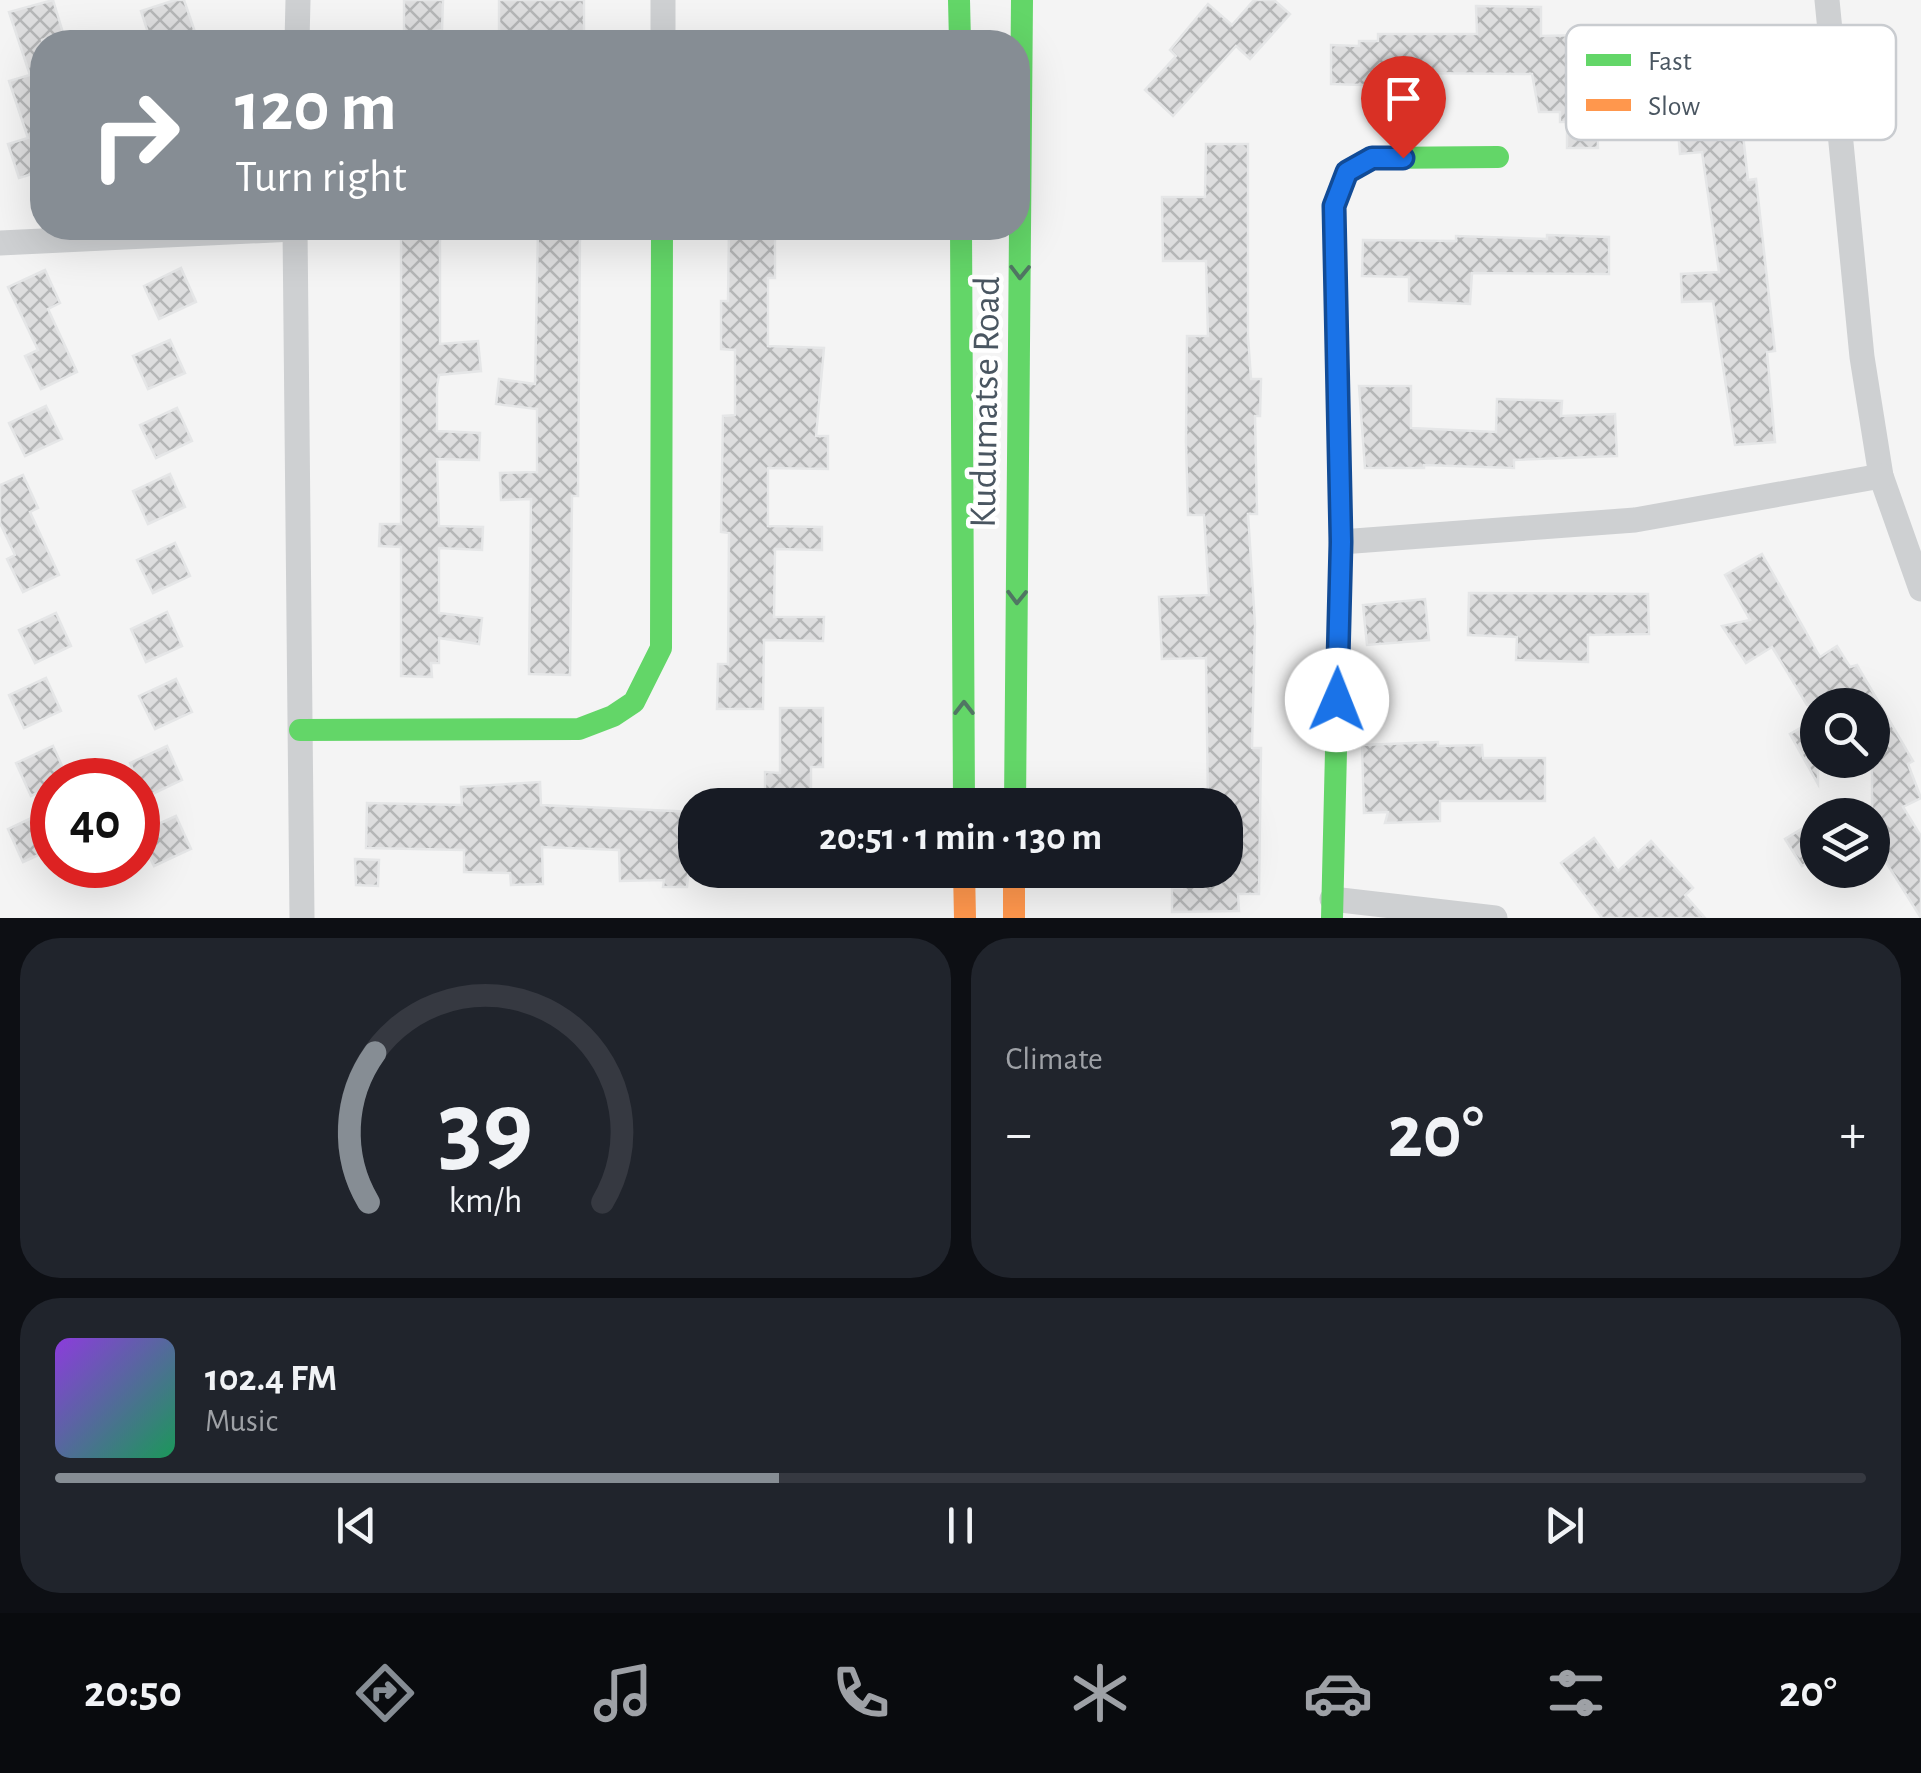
<!DOCTYPE html>
<meta charset="utf-8">
<style>
body{margin:0;font-family:"Alegreya Sans",sans-serif;background:#20242c;color:#f1f3f6;height:100vh;display:flex;flex-direction:column;font-size:38px;white-space:nowrap}
*{box-sizing:border-box;margin:0}
p{font-size:32px;color:#9ea1a6}
.icon{flex:none;width:55px;height:55px;fill:none;stroke:currentColor;stroke-width:2;stroke-linecap:round;stroke-linejoin:round}
.map{position:relative;height:918px;overflow:hidden}
.drawer{display:flex;flex-direction:column;gap:20px;padding:20px;background:#0d0f14;flex:1}
.drawer>*{flex:none}
.hud{position:absolute;left:30px;top:30px;width:1000px;height:210px;border-radius:40px;box-shadow:0 10px 40px #0002;background:#868d94;color:#fff;overflow:hidden}
.controls{position:absolute;left:1800px;top:688px;display:grid;gap:20px}
.controls a{display:grid;place-items:center;width:90px;height:90px;border-radius:50%;background:#171b24;box-shadow:0 10px 40px #0002;font-size:50px}
.speed{position:absolute;left:30px;top:758px;display:flex;gap:20px;font-size:50px;font-weight:700;text-align:center}
.speed>*{display:grid;place-content:center;width:130px;height:130px;border-radius:50%;background:#171b24;box-shadow:0 10px 40px #0002;line-height:1}
.speed .limit{border:15px solid #d22;background:#fff;color:#111}
.pin{position:absolute;display:grid;place-items:center;width:85px;height:85px;color:#fff;margin:-102px -42px;border-radius:50% 50% 50% 0;rotate:-45deg;box-shadow:0 0 10px #0007}
.pin .icon{rotate:45deg}
.me{position:absolute;width:110px;margin:-55px;rotate:1deg;stroke-linejoin:round;filter:drop-shadow(0 0 8px #0008)}
.turn{display:flex;align-items:center;gap:35px;height:210px;padding:0 40px;font-size:45px}
.turn .icon{width:130px;height:130px;stroke-width:2.5}
.turn b{display:block;font-size:70px;line-height:85px}
.big{font-size:75px;font-weight:700;line-height:1.1}
.drawer .tile{flex:1;display:flex;flex-direction:column;justify-content:center;gap:15px;min-width:0;padding:0 35px;border-radius:40px;background:#20242c}
.drawer .dial{align-items:center;gap:0}
.dial svg{height:260px;overflow:visible;fill:none;stroke:#363941;stroke-width:7;stroke-linecap:round;text-anchor:middle}
.dial text{fill:#f1f3f6;stroke:none}
.song{display:flex;align-items:center;gap:30px}
.cover{width:120px;height:120px;border-radius:15px;background:linear-gradient(135deg,hsl(270 70% 55%),hsl(150 70% 35%))}
.played{height:10px;border-radius:5px;background:linear-gradient(90deg,#868d94 40%,#363941 40%)}
.keys{display:flex;justify-content:space-around;direction:ltr}
.heat{display:flex;justify-content:space-between;align-items:center;font-size:55px;direction:ltr}
.drawer .tiles{flex:1;display:grid;gap:20px;grid-template-columns:1fr 1fr}
.tile:last-child{grid-column:span 2}
.trip{position:absolute;left:678px;top:788px;width:565px;height:100px;border-radius:40px;background:#171b24;box-shadow:0 10px 40px #0002;font-weight:700;line-height:100px;text-align:center}
.menu{display:flex;height:160px;justify-content:space-around;align-items:center;background:#090b0e;color:#9ea1a6}
.menu .icon{width:70px;height:70px}
.menu .on{color:#868d94}
.menu b{font-size:45px;color:#f1f3f6}
.map>svg:first-child{display:block}
</style>
<div class="map">
<svg width="1921" height="918" viewBox="0 0 1921 918">
<defs>
<pattern id="building-cross-hatch" width="8" height="8" patternUnits="userSpaceOnUse" patternTransform="scale(2.5)"><rect width="8" height="8" fill="#ddddde"/><path d="M0 0l8 8M0 8l8-8" fill="none" stroke="#b5b6b7"/></pattern>
</defs>
<rect width="100%" height="100%" fill="#f4f4f4"/>
<g fill="url(#building-cross-hatch)" stroke="#e5e6e7" stroke-width="2.5">
<path d="M53 0 63 33 42 40V171L19 178 8 144 28 138 9 81 30 75 9 12Z"/>
<path d="M175 0H184L195 32 151 42 141 11Z"/>
<path d="M404 0H443L442 30 434 31V42H404Z"/>
<rect x="499" y="0" width="85" height="42"/>
<path d="M1254 0H1274L1290 14 1250 59 1236 46 1173 116 1145 90 1176 56 1170 50 1208 4 1232 25Z"/>
<path d="M1476 6 1541 7V36L1583 35 1584 74 1596 73 1598 148H1567V122H1560V112H1539L1532 74 1393 73V86L1331 84V45L1359 46V41H1378V34H1477Z"/>
<path d="M1737 80 1748 180 1756 179 1775 351 1767 352 1775 442 1735 445 1713 301 1682 302 1681 274 1719 272 1702 152 1680 154 1674 86Z"/>
<path d="M1206 144H1248V337L1251 379H1261L1260 416H1255L1257 514H1248L1255 624 1252 748H1261L1259 894H1238L1239 911 1172 912V888H1182V870H1225V805H1208L1206 658 1162 659 1159 597 1209 595 1204 515H1188L1186 442 1187 336H1208L1206 261H1163L1162 197H1205Z"/>
<path d="M401 228H440V344L478 341 481 371 439 375 437 387V431L480 433 479 460 437 459 439 526 483 527 482 550 439 548V613L482 618 479 644 439 638V663H431L432 677 401 676V547L379 546 380 524H401Z"/>
<path d="M538 228H580L578 496H572L570 675 529 674 531 499 501 500 500 473 537 472V409L496 404 499 379 535 384Z"/>
<path d="M729 228H775V278H768V346L824 348 816 436H828V469L768 468V526L822 527V550L775 549 774 617H824L823 641 764 640 763 709H717L718 664H728L729 533 721 532 723 416 735 415V350L721 349V301H728Z"/>
<path d="M1547 235 1609 237V274L1472 273 1470 304 1409 301V277L1362 276 1363 240 1456 241V236L1547 239Z"/>
<path d="M181 268 196 302 159 319 144 286Z"/>
<path d="M45 270 60 303 48 309 77 372 41 389 25 356 38 350 8 287Z"/>
<path d="M170 340 185 373 148 389 133 356Z"/>
<path d="M1359 386H1411V428L1496 432 1497 399 1562 401 1561 416 1615 414 1617 456 1514 460V468L1424 465V468H1365Z"/>
<path d="M46 406 62 439 25 456 9 423Z"/>
<path d="M177 408 192 441 156 458 140 425Z"/>
<path d="M170 474 185 507 148 524 133 491Z"/>
<path d="M23 475 38 508 30 512 59 575 23 592 7 559 15 555 0 523V485Z"/>
<path d="M175 543 190 576 153 593 137 560Z"/>
<path d="M1762 554 1820 657 1837 646 1850 667 1857 665 1913 761 1908 764 1921 798 1903 807 1921 836V918L1872 840V705H1807L1772 647 1746 663 1722 626 1750 620 1725 575Z"/>
<path d="M1469 593 1648 594 1649 634 1588 635V662L1516 660 1517 637 1468 635Z"/>
<path d="M1425 599 1429 640 1367 645 1363 605Z"/>
<path d="M167 612 182 646 146 662 131 629Z"/>
<path d="M56 613 71 646 35 663 19 630Z"/>
<path d="M46 678 61 711 24 728 9 695Z"/>
<path d="M176 679 192 712 155 729 139 696Z"/>
<path d="M780 708H823V767H811V805H765V772L780 773Z"/>
<path d="M1818 718V784L1790 734Z"/>
<path d="M1438 742V746L1482 745 1483 758H1545V801H1440V821L1385 823 1388 812 1364 813 1362 745Z"/>
<path d="M53 746 68 779 52 780V786L31 796 16 763Z"/>
<path d="M167 746 182 780 146 797 130 763Z"/>
<path d="M540 782 541 805 695 812 687 887H663L664 880 620 881 619 850 542 847 543 884 511 885 510 873 464 872V850L366 848 367 803 462 805 461 787Z"/>
<path d="M44 812 52 829V849L23 862 8 829Z"/>
<path d="M176 816 191 849 154 866 138 833Z"/>
<path d="M1818 819V857L1802 866 1785 839Z"/>
<path d="M1594 838 1618 871 1651 841 1693 888 1685 895 1705 918H1602L1561 863Z"/>
<path d="M355 859 379 860 378 886 356 885Z"/>
</g>
<g fill="none" stroke-linecap="round" stroke-linejoin="round">
<g stroke="#ced0d2" stroke-width="25">
<path d="M1827 0 1862 357 1881 476 1921 589"/>
<path d="M297 42 298 0"/>
<path d="M663 42V0"/>
<path d="M295 228 302 918"/>
<path d="M0 243 295 229"/>
<path d="M1341 542 1635 520 1881 476"/>
<path d="M1332 899 1495 918"/>
</g>
<g stroke="#63d668" stroke-width="22">
<path d="M959 0 960 42"/>
<path d="M961 228 964 805"/>
<path d="M300 730 579 729 613 716 634 702 661 648 662 228"/>
<path d="M1015 805 1022 0"/>
<path d="M1332 918 1341 542 1334 206 1347 172 1372 158 1498 157"/>
</g>
<g stroke="#ff974d" stroke-width="22">
<path d="M964 870 965 918"/>
<path d="M1014 870V918"/>
</g>
</g>
<defs><path id="oneway-chevron" d="M-2-3.5L2.5 0L-2 3.5" fill="none" stroke-width="1.6" stroke-linecap="round" stroke-linejoin="round" transform="scale(2.5)"/></defs>
<g stroke="#507663">
<use href="#oneway-chevron" transform="translate(1020 272) rotate(91)"/>
<use href="#oneway-chevron" transform="translate(1017 597) rotate(91)"/>
<use href="#oneway-chevron" transform="translate(964 708) rotate(-90)"/>
</g>
<g fill="none" stroke-linecap="round" stroke-linejoin="round">
<defs>
<path id="route" d="M1337 700 1341 542 1334 206 1347 172 1372 158H1403"/>
</defs>
<use href="#route" stroke="#114b97" stroke-width="25"/>
<use href="#route" stroke="#1a73e8" stroke-width="18"/>
</g>
<g text-anchor="middle" stroke-width="9" stroke-linejoin="round" paint-order="stroke">
<g font-size="38" fill="#4a5661" stroke="#fff">
<text transform="translate(984 402) rotate(-89)" y="13">Kudumatse Road</text>
</g>
</g>
<rect x="1566" y="25" width="330" height="115" rx="15" fill="#fff" stroke="#c9ccd0" stroke-width="2.5"/>
<rect x="1586" y="54" width="45" height="12" fill="#63d668"/>
<rect x="1586" y="99" width="45" height="12" fill="#ff974d"/>
<g font-size="28" fill="#4a5661">
<text x="1648" y="70">Fast</text>
<text x="1648" y="115">Slow</text>
</g>
</svg>
<div class="controls">
<a><svg class="icon" aria-label="search" viewBox="0 0 24 24"><circle cx="10" cy="10" r="6"/><path d="M15 15l6 6"/></svg></a>
<a><svg class="icon" aria-label="layers" viewBox="0 0 24 24"><path d="M12 4l9 5-9 5-9-5zM3 14l9 5 9-5"/></svg></a>
</div>
<div class="speed"><div class="limit">40</div></div>
<div class="pin" style="left:1403px;top:158px;background:#d93025"><svg class="icon" aria-label="arrive" viewBox="0 0 24 24"><path d="M6 21V4h12l-3 4 3 4H6"/></svg></div>
<svg class="me" style="left:1337px;top:700px" viewBox="-20 -20 40 40"><circle r="19" fill="#fff"/><path d="M0-13L10 11 0 6-10 11z" fill="#1a73e8"/></svg>
<div class="trip">20:51 · 1 min · 130 m</div>
<div class="hud">
<div class="turn"><svg class="icon" aria-label="right" viewBox="0 0 24 24"><path d="M7 20v-9h11M14 6l5 5-5 5"/></svg><div><b>120 m</b>Turn right</div></div>
</div>
</div>
<section class="drawer">
<div class="tiles">
<div class="tile dial"><svg viewBox="0 0 100 80">
<path d="M14 69A42 42 0 1 1 86 69"/>
<path d="M14 69A42 42 0 0 1 16 23" stroke="#868d94"/>
<text x="50" y="56" font-size="32" font-weight="700">39</text>
<text x="50" y="72" font-size="11">km/h</text>
</svg></div>
<div class="tile"><p>Climate</p>
<div class="heat"><a>−</a><b class="big">20°</b><a>+</a></div>
</div>
<div class="tile">
<div class="song"><i class="cover"></i><div><b>102.4 FM</b><p>Music</p></div></div>
<div class="played"></div>
<div class="keys"><svg class="icon" aria-label="previous" viewBox="0 0 24 24"><path d="M18 5L8 12l10 7zM5 5v14"/></svg><svg class="icon" aria-label="pause" viewBox="0 0 24 24"><path d="M8 5v14M16 5v14"/></svg><svg class="icon" aria-label="next" viewBox="0 0 24 24"><path d="M6 5l10 7-10 7zM19 5v14"/></svg></div>
</div>
</div>
</section>
<nav class="menu">
<b>20:50</b>
<svg class="icon on" aria-label="directions" viewBox="0 0 24 24"><path d="M12 3l9 9-9 9-9-9zM9 14v-3h6M13 9l2 2-2 2"/></svg>
<svg class="icon" aria-label="music" viewBox="0 0 24 24"><path d="M9 18V5l10-2v13"/><circle cx="6" cy="18" r="3"/><circle cx="16" cy="16" r="3"/></svg>
<svg class="icon" aria-label="phone" viewBox="0 0 24 24"><path d="M5 4h4l2 5-3 2q2 4 5 5l2-3 5 2v4C11 20 4 13 5 4z"/></svg>
<svg class="icon" aria-label="climate" viewBox="0 0 24 24"><path d="M12 3v18M4 7l16 10M4 17L20 7"/></svg>
<svg class="icon" aria-label="car" viewBox="0 0 24 24"><path d="M5 17H2v-5l4-1 3-4h7l3 4 3 1v5h-3M9 17h6M6 11h13"/><circle cx="7" cy="17" r="2"/><circle cx="17" cy="17" r="2"/></svg>
<svg class="icon" aria-label="filters" viewBox="0 0 24 24"><path d="M4 7h16M4 17h16"/><circle cx="9" cy="7" r="2"/><circle cx="15" cy="17" r="2"/></svg>
<b>20°</b>
</nav>
